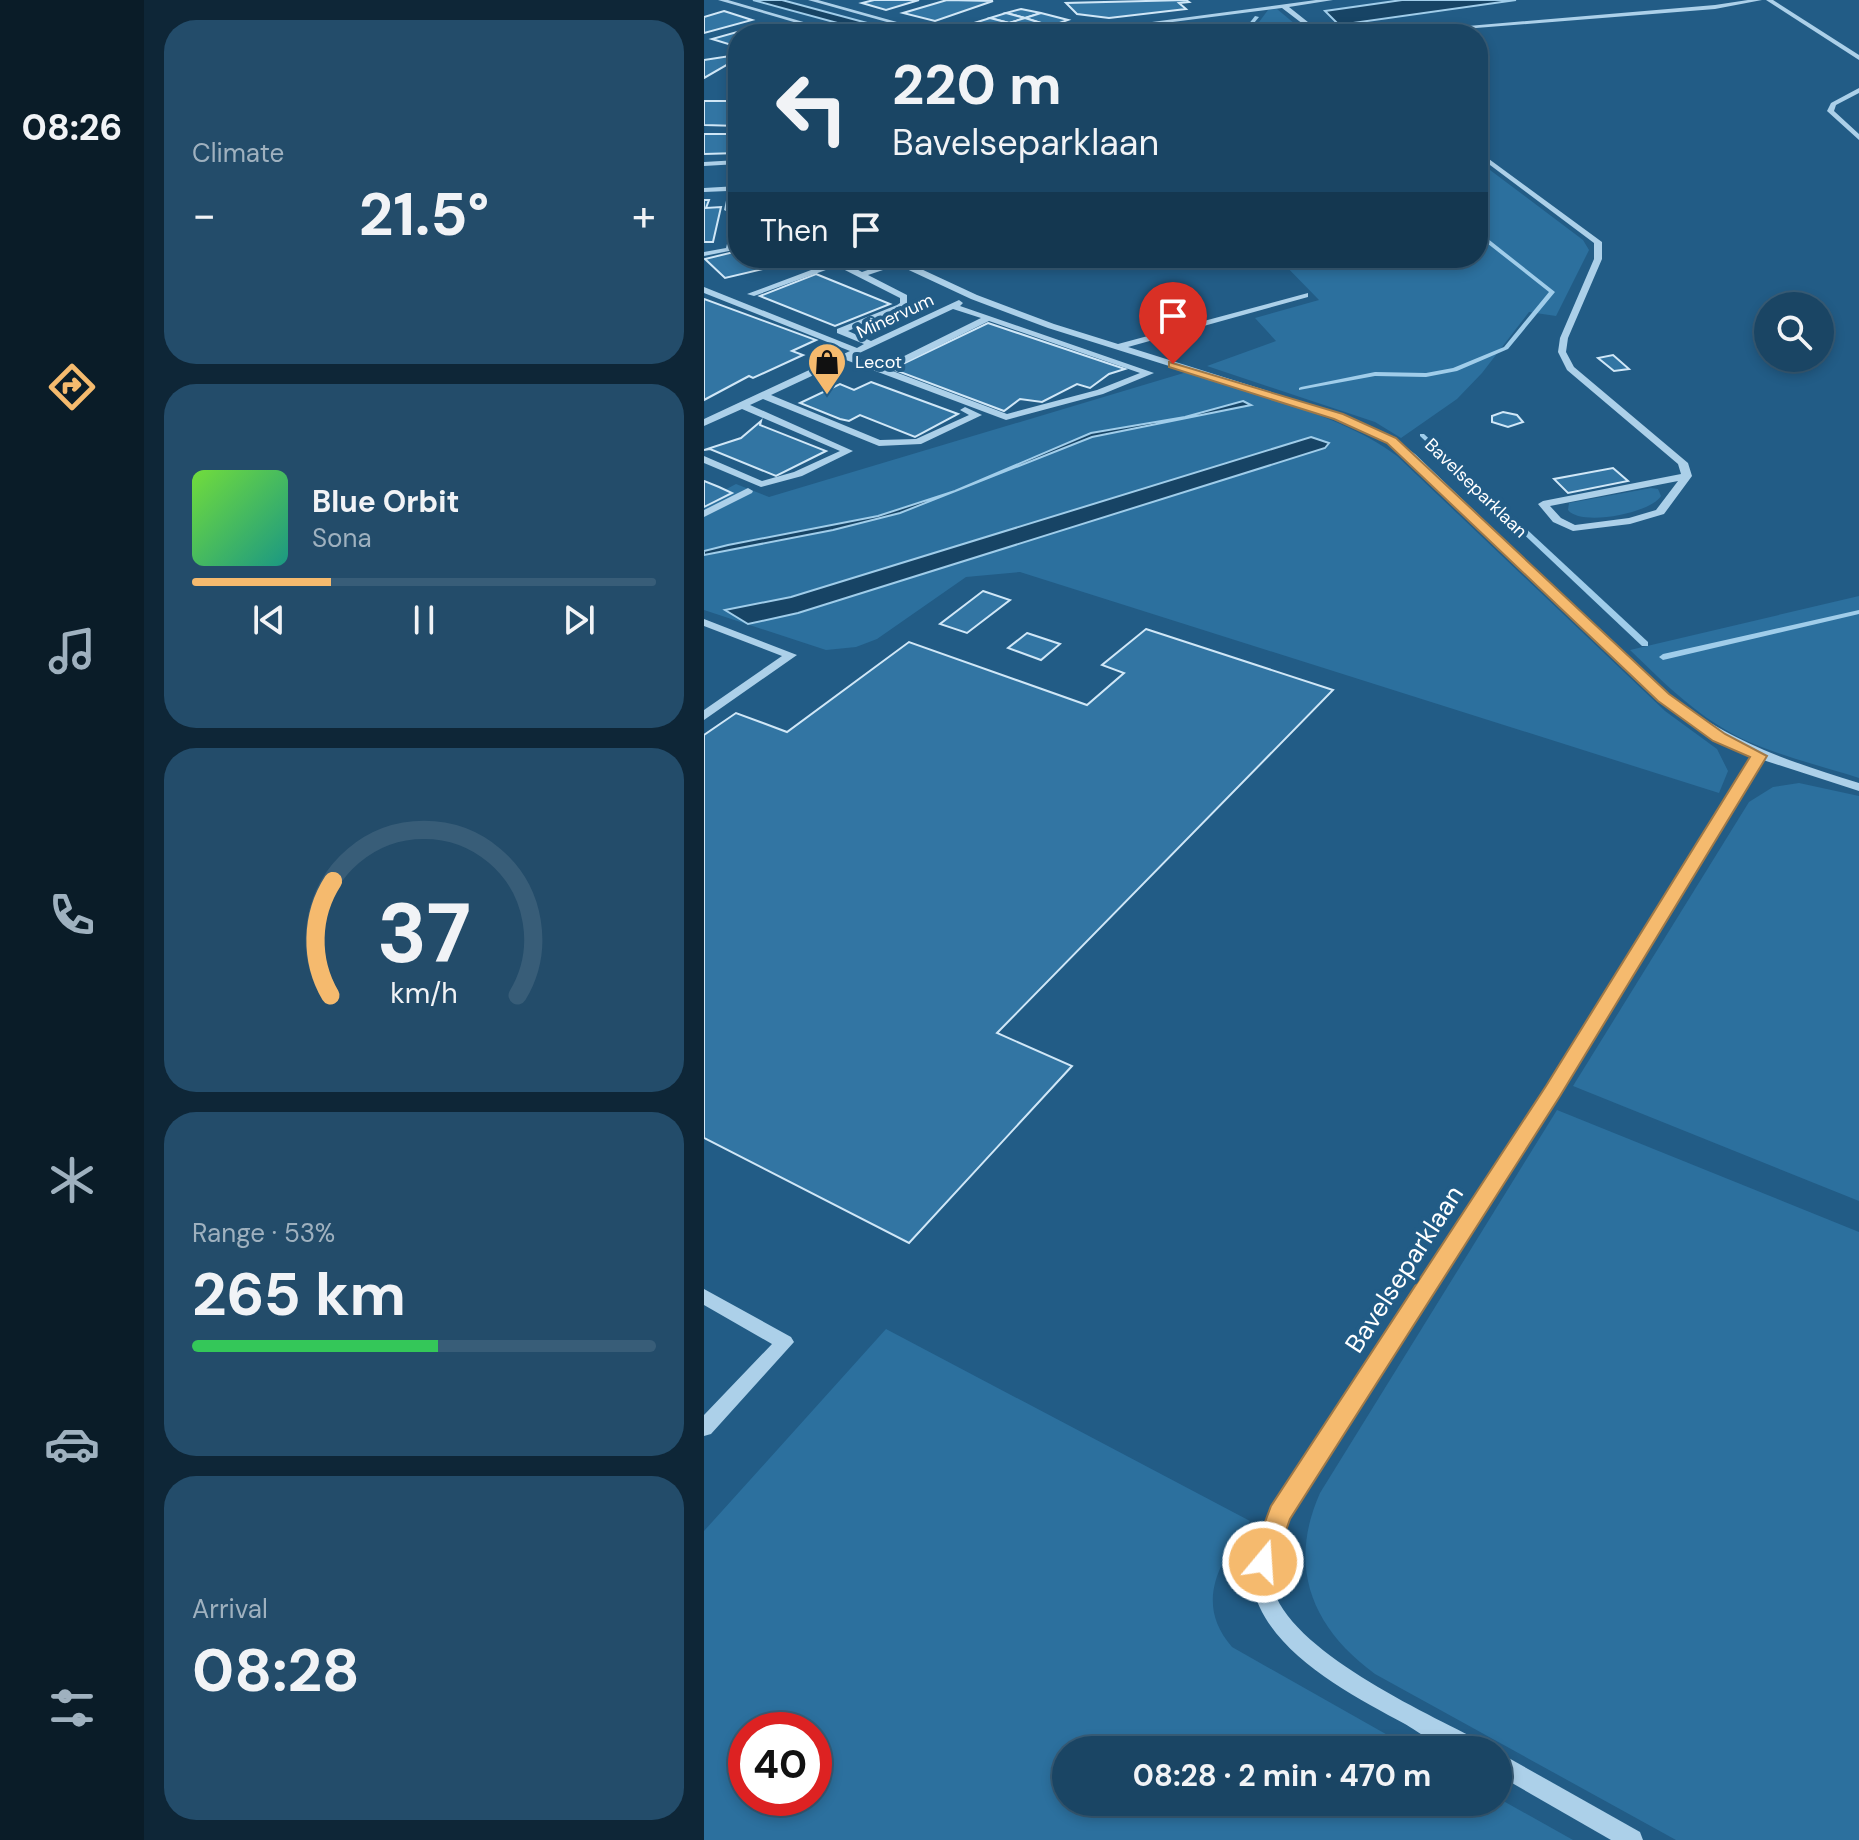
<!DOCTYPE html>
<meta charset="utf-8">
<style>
body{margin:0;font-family:"DM Sans",sans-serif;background:#234c6a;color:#f1f3f6;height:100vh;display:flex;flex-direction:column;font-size:30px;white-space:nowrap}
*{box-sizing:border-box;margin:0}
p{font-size:26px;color:#9fb1bf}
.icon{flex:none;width:44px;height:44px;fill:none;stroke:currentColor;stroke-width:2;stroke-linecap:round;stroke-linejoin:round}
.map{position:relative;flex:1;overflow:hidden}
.sheet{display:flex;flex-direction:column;gap:20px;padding:20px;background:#0e2637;width:560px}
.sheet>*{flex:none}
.guide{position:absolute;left:24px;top:24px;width:760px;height:244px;border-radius:32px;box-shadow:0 4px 12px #0003,0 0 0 2px #385d78;background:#1a4564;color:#f1f3f6;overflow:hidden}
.tools{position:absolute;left:1050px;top:292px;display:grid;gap:16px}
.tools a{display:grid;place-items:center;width:80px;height:80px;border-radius:50%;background:#1a4564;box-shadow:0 4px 12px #0003,0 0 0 2px #385d78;font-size:40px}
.speed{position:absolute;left:24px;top:1712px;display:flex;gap:16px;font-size:40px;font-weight:700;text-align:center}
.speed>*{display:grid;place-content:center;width:104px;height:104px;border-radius:50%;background:#1a4564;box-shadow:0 4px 12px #0003,0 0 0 2px #385d78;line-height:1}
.speed .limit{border:12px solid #d22;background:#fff;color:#111}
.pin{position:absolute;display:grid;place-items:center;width:68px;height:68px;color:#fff;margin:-82px -34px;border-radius:50% 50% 50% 0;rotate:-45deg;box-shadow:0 0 8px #0007}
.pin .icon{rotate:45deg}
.me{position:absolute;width:88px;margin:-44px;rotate:18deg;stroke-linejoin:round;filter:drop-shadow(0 0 6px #0008)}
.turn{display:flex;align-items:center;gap:28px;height:168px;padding:0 32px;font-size:36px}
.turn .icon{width:104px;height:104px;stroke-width:2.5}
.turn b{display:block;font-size:56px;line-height:68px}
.then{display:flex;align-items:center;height:76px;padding:0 32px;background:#0003;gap:16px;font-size:30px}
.big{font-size:60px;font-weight:700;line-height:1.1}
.sheet .tile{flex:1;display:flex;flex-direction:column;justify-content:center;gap:12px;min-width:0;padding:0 28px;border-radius:32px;background:#234c6a}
.sheet .dial{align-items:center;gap:0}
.dial svg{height:208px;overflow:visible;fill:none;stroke:#385d78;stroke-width:7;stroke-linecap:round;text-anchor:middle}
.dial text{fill:#f1f3f6;stroke:none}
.song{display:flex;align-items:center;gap:24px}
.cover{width:96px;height:96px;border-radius:12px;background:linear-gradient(135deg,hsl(100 70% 55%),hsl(170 70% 35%))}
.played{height:8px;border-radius:4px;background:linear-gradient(90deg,#f5ba6e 30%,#385d78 30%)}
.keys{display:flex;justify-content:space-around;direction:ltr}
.heat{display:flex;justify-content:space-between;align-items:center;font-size:44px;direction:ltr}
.charge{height:12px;border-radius:6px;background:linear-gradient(90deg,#34c759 53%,#385d78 0)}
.trip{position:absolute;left:348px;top:1736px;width:460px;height:80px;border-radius:40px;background:#1a4564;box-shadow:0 4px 12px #0003,0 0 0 2px #385d78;font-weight:700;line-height:80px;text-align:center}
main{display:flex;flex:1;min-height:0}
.tabs{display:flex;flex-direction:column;width:144px;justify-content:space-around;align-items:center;background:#0a1c28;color:#9fb1bf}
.tabs .icon{width:56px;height:56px}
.tabs .current{color:#f5ba6e}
.tabs b{font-size:36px;color:#f1f3f6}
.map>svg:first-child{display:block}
</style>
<main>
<nav class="tabs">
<b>08:26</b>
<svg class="icon current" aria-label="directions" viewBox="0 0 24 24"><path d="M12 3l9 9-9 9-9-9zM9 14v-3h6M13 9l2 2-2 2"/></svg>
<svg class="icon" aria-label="music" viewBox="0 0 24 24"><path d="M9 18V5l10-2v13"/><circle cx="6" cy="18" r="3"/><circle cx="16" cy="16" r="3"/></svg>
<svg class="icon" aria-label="phone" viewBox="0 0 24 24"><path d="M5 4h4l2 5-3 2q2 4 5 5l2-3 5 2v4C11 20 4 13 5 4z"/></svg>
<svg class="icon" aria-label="climate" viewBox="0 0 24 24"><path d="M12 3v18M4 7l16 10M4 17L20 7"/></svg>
<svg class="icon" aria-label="car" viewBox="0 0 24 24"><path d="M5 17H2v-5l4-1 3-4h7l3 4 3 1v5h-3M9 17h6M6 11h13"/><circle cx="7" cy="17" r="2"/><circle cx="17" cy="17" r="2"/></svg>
<svg class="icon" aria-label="filters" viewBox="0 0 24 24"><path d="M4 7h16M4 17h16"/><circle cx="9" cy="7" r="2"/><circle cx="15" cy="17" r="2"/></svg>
</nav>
<section class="sheet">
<div class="tile"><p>Climate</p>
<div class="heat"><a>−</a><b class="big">21.5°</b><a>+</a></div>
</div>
<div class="tile">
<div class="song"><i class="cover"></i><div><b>Blue Orbit</b><p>Sona</p></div></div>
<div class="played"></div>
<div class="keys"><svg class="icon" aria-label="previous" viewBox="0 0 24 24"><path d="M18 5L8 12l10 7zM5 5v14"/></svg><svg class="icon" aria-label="pause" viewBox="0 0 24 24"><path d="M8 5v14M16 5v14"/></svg><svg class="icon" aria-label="next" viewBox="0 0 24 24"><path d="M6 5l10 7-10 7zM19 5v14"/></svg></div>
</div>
<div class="tile dial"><svg viewBox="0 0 100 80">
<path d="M14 69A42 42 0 1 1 86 69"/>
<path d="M14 69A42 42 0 0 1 15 25" stroke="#f5ba6e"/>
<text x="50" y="56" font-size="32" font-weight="700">37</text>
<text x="50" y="72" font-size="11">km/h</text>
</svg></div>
<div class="tile"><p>Range · 53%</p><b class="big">265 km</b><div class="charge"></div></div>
<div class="tile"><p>Arrival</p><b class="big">08:28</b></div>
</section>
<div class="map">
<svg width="1155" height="1840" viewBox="0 0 1155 1840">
<rect width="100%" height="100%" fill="#225c86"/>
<g fill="#2c709e" fill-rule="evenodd">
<path d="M573 9 603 34H546L564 10Z"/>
<path d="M774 161 879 240 885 250 852 316 825 312 778 373 753 399 697 438 671 422 503 366 572 341 551 318 615 300 574 258H774Z"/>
<path d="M483 372C547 394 640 415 693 456L961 711 1013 749 1024 771 1015 793 316 572 262 577 173 639 152 647 122 650 0 610V501L32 484 65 497Z"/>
<path d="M947 488 954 489 957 496C947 513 877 527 864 510L865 503Z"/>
<path d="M1155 596V778C1118 766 1079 757 1043 741 997 720 962 685 926 650Z"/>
<path d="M1095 783 1155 796V1201L869 1086 1045 802 1069 787Z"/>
<path d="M853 1110 1155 1232V1840H972L671 1674C608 1628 583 1567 616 1493Z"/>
<path d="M182 1329 546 1521C515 1562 490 1603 528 1647L710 1750H362V1802H794V1798L869 1840H0V1531ZM42 1730H110V1798H42Z"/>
</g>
<g fill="#174465" stroke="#a0cdea" stroke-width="2">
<path d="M49 0H78L204 34H174Z"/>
<path d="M698 0H812L635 25 621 11Z"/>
<path d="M539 401 547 405 388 437 196 513 129 530 0 555V551L24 545 174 516 251 491 387 433 481 417Z"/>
<path d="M607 437 625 443 621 448 94 613 44 624 21 610 87 597Z"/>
</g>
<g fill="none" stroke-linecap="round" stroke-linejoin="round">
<g fill="#a0cdea" fill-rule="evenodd">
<path d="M551 16 555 17 541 34H537Z"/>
<path d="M774 231 851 292 804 349 753 371 722 377 671 376 595 390V388L597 387 671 372 722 373 749 368 800 347 845 292 774 236Z"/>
<path d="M716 434H720L944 642V646H938L716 436Z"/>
<path d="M1155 610V614L959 660 955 657 959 654Z"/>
</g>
</g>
<g fill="#3275a3" stroke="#d0e7f7" stroke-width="2">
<path d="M170 0H215L182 10 158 3Z"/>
<path d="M243 0 289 1 231 21 199 13Z"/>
<path d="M482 0 485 2 475 3 482 9 405 18 373 14 362 3Z"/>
<path d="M317 9 337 13 321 18 302 13Z"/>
<path d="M20 11 48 20 0 33V17Z"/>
<path d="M302 13 321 18 305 23 286 18Z"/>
<path d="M337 13 364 20 347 26 321 18Z"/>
<path d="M286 18 305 23 289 29 270 23Z"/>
<path d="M321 18 343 25 327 30 305 23Z"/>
<path d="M270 23 289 29 273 34 254 28Z"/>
<path d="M305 23 324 29 308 34 289 29Z"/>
<path d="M62 24 100 34H34V47L8 39Z"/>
<path d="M480 27 488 34H413L450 29 446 30Z"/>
<path d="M26 56 31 60 0 78V60Z"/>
<path d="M0 101H34V126L0 125Z"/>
<path d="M0 134H34V153L0 154Z"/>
<path d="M0 200H5L2 208 17 207 9 242H0Z"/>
<path d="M34 251V258H106L21 278 1 259Z"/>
<path d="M112 274 186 304 131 326 56 296Z"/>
<path d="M0 299 112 340 88 351 99 355 49 378 45 376 0 400Z"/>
<path d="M284 323 406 364 421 369 405 374 386 388 373 384 338 402 316 399 300 411 188 369Z"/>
<path d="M909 355 925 369 910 371 894 358Z"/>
<path d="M167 382 254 414 211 437 156 415 145 421 136 419 96 403 136 384 150 390Z"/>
<path d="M799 412 813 415 819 422 804 427 788 422V416Z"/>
<path d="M57 421 56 425 122 451 72 476 6 449 0 450 37 438Z"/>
<path d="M909 468 924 481 864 493 850 479Z"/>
<path d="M0 481 15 487 28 493 0 507Z"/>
<path d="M279 591 306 600 263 633 236 624Z"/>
<path d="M442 629 629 690 293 1033 368 1066 205 1243 0 1138V735L32 713 83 732 205 642 383 705 420 673 398 665Z"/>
<path d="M323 633 356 644 337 660 304 648Z"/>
</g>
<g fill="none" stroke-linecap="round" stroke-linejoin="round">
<g fill="#acd0e9" fill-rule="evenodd">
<path d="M14 0H24L141 34H131Z"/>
<path d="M104 0H114L236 34H226Z"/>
<path d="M612 0H629L585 7 619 34H612L578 8 375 34H358Z"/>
<path d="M1044 0H1058L1011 9 697 34H671L1011 5Z"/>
<path d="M1062 0H1069L1155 55V60Z"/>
<path d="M1155 88V93L1132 105 1130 111 1155 134V140L1123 111 1127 103Z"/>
<path d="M774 151 898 242V259L864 338 862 352 870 367 984 463 988 476 960 514 926 524 869 531 849 522 834 504 839 501 977 474 974 464 863 370 854 352 856 338 890 259V243L774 156ZM974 481 952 510 925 518 871 525 857 518 846 506Z"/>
<path d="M34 160V164L0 166V162Z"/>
<path d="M34 186 28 209 34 211V232L30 250 0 256V252L22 248 30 215 20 210 24 191 0 192V188Z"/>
<path d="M182 258H210L202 262 273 295 350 324 414 344 604 293V297L424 347 637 414 683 434 711 454 952 684C1019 739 1074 758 1155 783V791L1059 760 854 1095 582 1520C574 1539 563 1563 568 1585 584 1651 721 1712 778 1742L781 1750C771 1750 759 1752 750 1750 736 1747 714 1732 701 1724 646 1694 561 1651 548 1584 543 1558 558 1530 568 1508L844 1087 1049 756 993 727 944 690 703 458 677 438 631 418 344 328 267 299 194 265 164 275 203 295V306L144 331 167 341 255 300 259 303 256 306 450 373 399 394 302 420 142 360 67 395 176 440 212 439 265 415 256 410 261 407 278 415 217 444 175 446 59 399 46 405 149 451 98 476 57 487 0 463V456L58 481 90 472 136 451 38 409 0 426V419L146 351 0 293V287L153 348 160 344 133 333V329L193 305 196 303V298L133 266 50 296 43 294 131 261H137L158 272 187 262ZM249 309 277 318 178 367 149 356ZM285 321 436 373 393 390 303 414 186 370Z"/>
<path d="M44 488 49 491 48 493 0 517V510Z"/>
<path d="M0 619 93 655 0 720V710L78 656 0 626Z"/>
<path d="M0 1289 87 1337 90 1342 7 1434 0 1436V1415L68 1344 0 1305Z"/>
<path d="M794 1752 936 1832 939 1840H907L794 1775Z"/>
</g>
</g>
<path fill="#f5ba6e" stroke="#9f7948" stroke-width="2" d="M465 362 639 414 692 438 965 694 1021 734 1063 756 856 1096 586 1519 568 1570 559 1574 550 1570 546 1562 567 1506 842 1086 1046 757 1009 741 954 701 683 443 630 419 465 367Z"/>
<defs>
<symbol id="shop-pin" viewBox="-11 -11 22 30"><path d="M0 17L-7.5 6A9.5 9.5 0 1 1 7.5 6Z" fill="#f5ba6e" stroke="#225c86"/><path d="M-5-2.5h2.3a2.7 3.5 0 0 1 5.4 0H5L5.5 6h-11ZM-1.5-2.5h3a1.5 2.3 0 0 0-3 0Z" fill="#111"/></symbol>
</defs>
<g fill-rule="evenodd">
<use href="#shop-pin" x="101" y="340" width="44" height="60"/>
</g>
<g text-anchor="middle" stroke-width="8" stroke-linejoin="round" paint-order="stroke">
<g font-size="18" fill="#fff" stroke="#225c86">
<text transform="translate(191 316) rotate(-25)" y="6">Minervum</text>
<text transform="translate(772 488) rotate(44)" y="6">Bavelseparklaan</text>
</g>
<g font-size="18" fill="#fff" stroke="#225c86" text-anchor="start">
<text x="151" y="368">Lecot</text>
</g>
<g font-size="26" fill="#fff" stroke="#225c86">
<text transform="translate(700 1269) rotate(-57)" y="9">Bavelseparklaan</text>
</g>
</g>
</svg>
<div class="tools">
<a><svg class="icon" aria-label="search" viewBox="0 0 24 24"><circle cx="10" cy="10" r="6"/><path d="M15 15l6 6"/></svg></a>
</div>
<div class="speed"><div class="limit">40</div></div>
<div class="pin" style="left:469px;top:364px;background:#d93025"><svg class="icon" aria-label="arrive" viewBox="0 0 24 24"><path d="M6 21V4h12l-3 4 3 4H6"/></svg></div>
<svg class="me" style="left:559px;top:1562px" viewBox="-20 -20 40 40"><circle r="17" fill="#f5ba6e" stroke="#fff" stroke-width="3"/><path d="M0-11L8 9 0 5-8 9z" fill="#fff"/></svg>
<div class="trip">08:28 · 2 min · 470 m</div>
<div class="guide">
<div class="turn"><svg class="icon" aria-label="left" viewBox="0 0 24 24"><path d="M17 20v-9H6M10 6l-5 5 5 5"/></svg><div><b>220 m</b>Bavelseparklaan</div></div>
<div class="then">Then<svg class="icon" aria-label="arrive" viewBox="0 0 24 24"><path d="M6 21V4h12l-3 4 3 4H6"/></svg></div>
</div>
</div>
</main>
